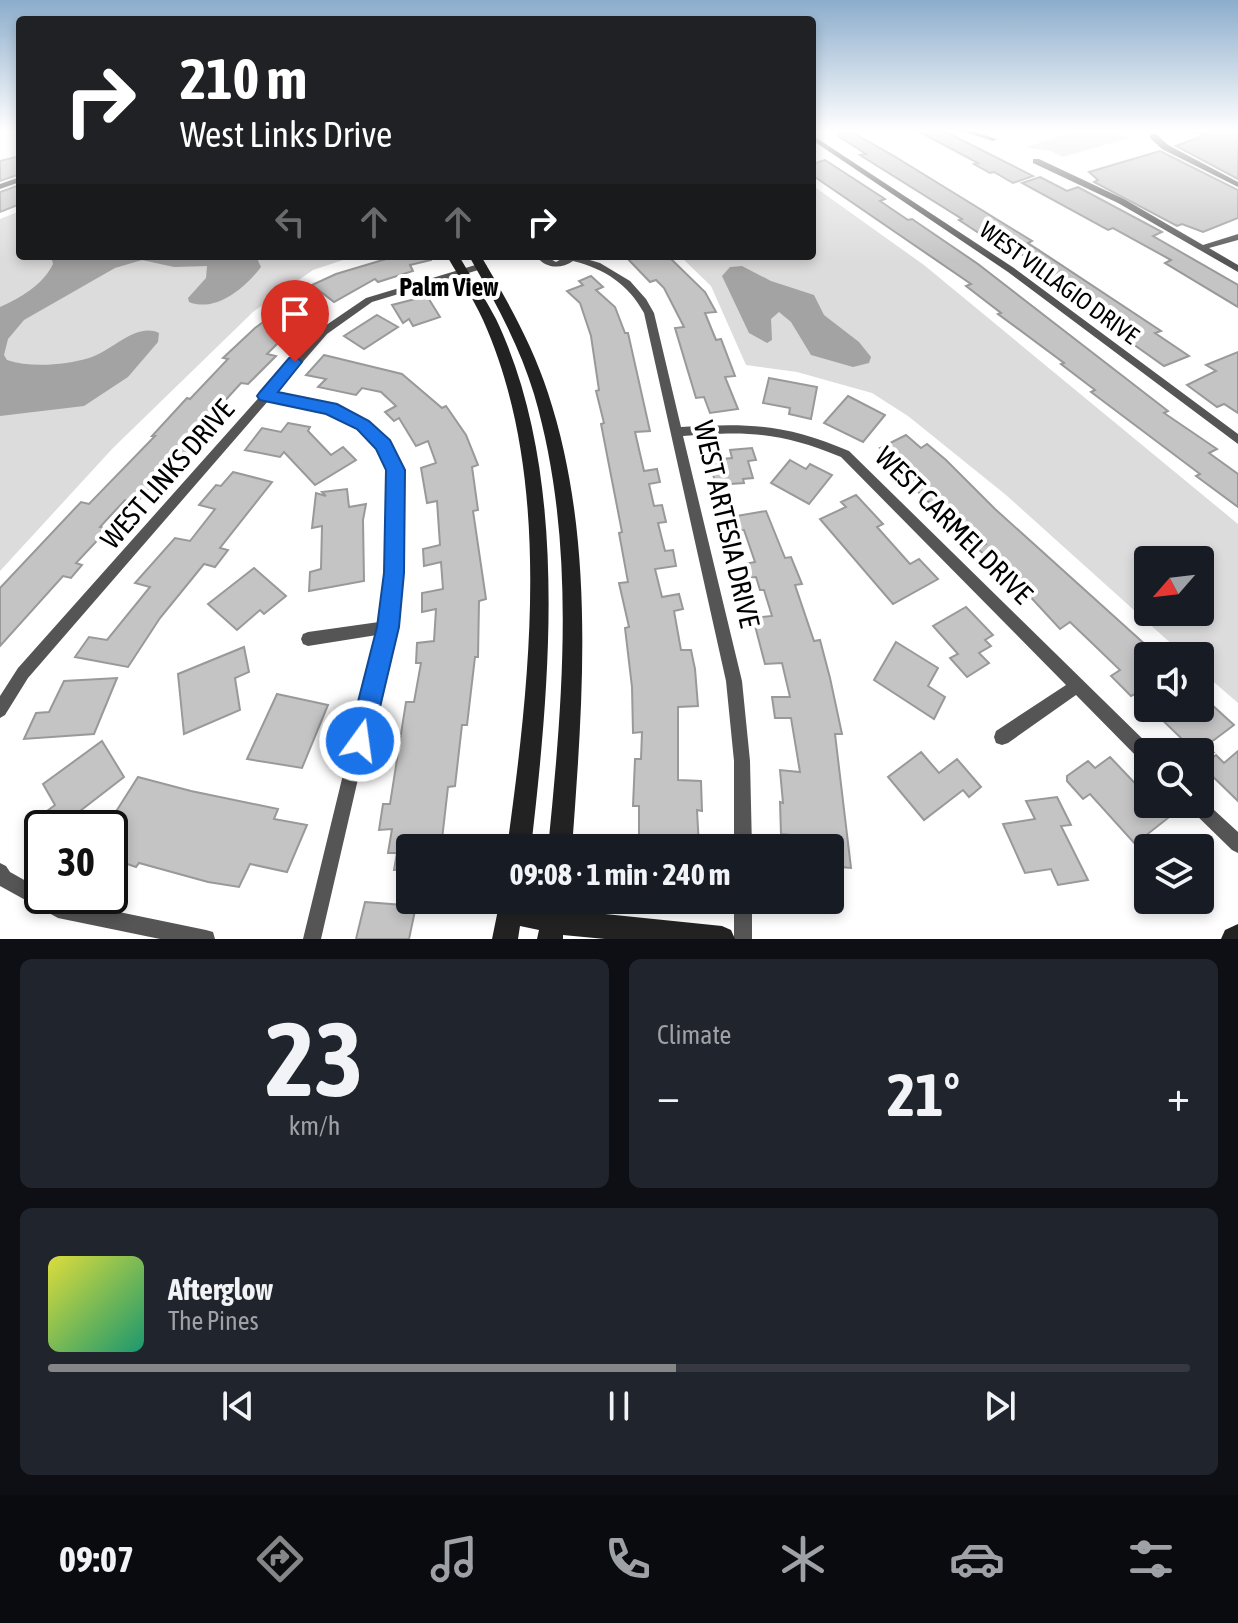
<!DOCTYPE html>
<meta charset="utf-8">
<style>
body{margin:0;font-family:"Asap Condensed",sans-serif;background:#20242c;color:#f1f3f6;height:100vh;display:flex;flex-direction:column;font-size:30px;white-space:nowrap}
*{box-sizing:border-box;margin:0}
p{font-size:26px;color:#9ea1a6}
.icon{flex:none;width:44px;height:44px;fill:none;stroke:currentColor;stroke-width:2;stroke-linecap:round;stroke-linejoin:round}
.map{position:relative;height:939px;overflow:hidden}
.details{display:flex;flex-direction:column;gap:20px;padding:20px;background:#0d0f14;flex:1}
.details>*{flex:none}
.top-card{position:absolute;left:16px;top:16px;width:800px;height:244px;border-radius:8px;box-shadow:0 4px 12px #0003;background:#202124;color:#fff;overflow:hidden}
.needle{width:52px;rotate:242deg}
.fabs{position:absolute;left:1134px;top:546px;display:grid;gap:16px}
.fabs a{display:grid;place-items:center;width:80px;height:80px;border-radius:8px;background:#171b24;box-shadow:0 4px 12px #0003;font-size:40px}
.speed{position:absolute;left:24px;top:810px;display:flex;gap:16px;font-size:40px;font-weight:700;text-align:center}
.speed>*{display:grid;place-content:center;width:104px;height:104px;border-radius:50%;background:#171b24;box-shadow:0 4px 12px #0003;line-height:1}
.speed .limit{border:4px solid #111;border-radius:12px;background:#fff;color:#111}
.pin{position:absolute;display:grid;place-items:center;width:68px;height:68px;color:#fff;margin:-82px -34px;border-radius:50% 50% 50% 0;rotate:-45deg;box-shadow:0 0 8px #0007}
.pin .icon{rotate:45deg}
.me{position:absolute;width:88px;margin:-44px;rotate:14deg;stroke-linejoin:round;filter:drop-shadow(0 0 6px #0008)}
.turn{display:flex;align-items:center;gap:28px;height:168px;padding:0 32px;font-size:36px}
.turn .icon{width:104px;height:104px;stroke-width:2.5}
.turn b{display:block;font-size:56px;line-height:68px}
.lanes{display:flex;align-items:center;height:76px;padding:0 32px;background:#0003;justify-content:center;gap:40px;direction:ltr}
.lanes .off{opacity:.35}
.big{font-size:60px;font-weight:700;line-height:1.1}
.details .tile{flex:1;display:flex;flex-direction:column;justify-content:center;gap:12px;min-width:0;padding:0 28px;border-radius:12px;background:#20242c}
.details .dial{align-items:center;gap:0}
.dial b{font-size:104px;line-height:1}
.song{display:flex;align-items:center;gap:24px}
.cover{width:96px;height:96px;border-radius:12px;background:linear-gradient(135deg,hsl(60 70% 55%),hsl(160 70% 35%))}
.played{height:8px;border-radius:4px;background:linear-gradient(90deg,#858687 55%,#363941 55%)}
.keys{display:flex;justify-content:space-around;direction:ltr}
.heat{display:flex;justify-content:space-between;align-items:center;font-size:44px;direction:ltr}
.details .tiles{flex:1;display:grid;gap:20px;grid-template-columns:1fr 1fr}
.tile:last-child{grid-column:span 2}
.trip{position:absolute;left:396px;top:834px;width:448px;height:80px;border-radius:8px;background:#171b24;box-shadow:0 4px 12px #0003;font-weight:700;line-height:80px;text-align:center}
.dock{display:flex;height:128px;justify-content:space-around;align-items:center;background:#090b0e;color:#9ea1a6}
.dock .icon{width:56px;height:56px}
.dock .on{color:#858687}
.dock b{font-size:36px;color:#f1f3f6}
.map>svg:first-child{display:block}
</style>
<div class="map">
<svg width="1238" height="939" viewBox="0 0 1238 939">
<rect width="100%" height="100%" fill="#fff"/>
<g fill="#dcdcdc" fill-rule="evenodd">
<path d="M1080 130H1120L1116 132 1129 138 1063 157 1051 151 1026 147Z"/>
<path d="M812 185 924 265 1238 524V703L1200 670V656H1185L1006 495 908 416 872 393 797 372 746 365 711 286 680 256H812ZM1148 560H1200V612H1148Z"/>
<path d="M20 211V256H355L313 270 253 312 113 448 0 571V219Z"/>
</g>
<g fill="#a3a3a3">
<path d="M51 256H256L261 267C246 287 216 313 189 302L188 298 206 278 207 266 174 267 142 260 115 268 24 320 8 339 4 355 7 360C31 368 65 365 89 358 111 352 136 322 159 333L158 342 128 377 84 406 0 416V307C20 298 43 285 53 264Z"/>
<path d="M742 266 771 281 814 295 824 315 859 342 871 357 869 363 853 367 811 355 791 322 779 312 771 319 772 340 767 343 749 333 722 276 730 267Z"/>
</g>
<g fill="#c4c4c4" stroke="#999" stroke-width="2">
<path d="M842 130H848L894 156 1032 241 1028 243 1161 331 1155 333 1189 356 1164 366 1095 317 1102 314 1077 297 1071 299 1023 263 1032 261 1001 241 994 243 959 220 962 219 860 155 866 154 838 136Z"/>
<path d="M916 130H942L1033 176 1013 183 994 172 990 173 974 164 978 163Z"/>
<path d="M1191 130H1238V179L1176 146 1205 135Z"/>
<path d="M1160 151 1238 190V218L1203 232 1182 224 1177 226 1094 182 1098 180 1089 172Z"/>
<path d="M20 156V174L0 181V161Z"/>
<path d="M825 160 885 199 880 201 908 220 912 219 978 264 1168 411 1164 413 1217 449 1209 453 1238 474V507L1196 476 1200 474 1091 392 1095 390 1061 364 1064 363 998 314 1001 313 966 286 971 284 812 175V164Z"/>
<path d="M1040 177 1067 191 1078 187 1162 232 1153 236 1238 285V307L1165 263 1171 260 1113 228 1108 230 1022 183Z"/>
<path d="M20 185V204L0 212V192Z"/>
<path d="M396 256H430L431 260 410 265 413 271 378 282 375 279 334 302 312 285 336 274Z"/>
<path d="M625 256H668L705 292 716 312 705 313 716 340 721 339 735 376 725 377 738 409 710 413 704 397 696 398 675 328 684 327 664 288 656 280 650 282Z"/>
<path d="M591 276 603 287 596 290 615 307 625 333H628L650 431 635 432 644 471 657 469 660 482 649 484 654 506 662 505 666 522 658 523 665 551 673 550 676 566 655 569 662 597 679 594 683 609 674 611 681 650H691L695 669 698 706 678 707V780L701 781 702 811 697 810 699 847 631 848V835H639V806H633L635 759H641L642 732 633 733 632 687 625 628 629 627 619 583 628 582 619 533 622 532 601 424 604 423 596 391 599 390 591 336 580 303 567 291 583 285 579 281Z"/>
<path d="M427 296 440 317 413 326 409 319 403 323 392 305Z"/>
<path d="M293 300 324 309 311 321 303 318 267 354 276 356 248 384 241 383 221 405 227 406 160 482 155 481 136 503 125 500 100 527 108 529 76 563 82 565 71 578 63 576 0 646V588L81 502 89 504 155 436H152L187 398 190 399 228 359 223 358 255 328Z"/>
<path d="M377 315 398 327 364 349 344 336Z"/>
<path d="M1238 352V413L1224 404 1217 407 1187 385 1216 371 1206 365Z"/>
<path d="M324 355 402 374 442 408 446 406 466 435 478 465 472 467 478 510 473 511 486 599 479 601 478 657H475L467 725H462L455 786 448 787 441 848H410V869L394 870 397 853H388L392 829 379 830 383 804H390L406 702H414L421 663H416L417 643 434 641 436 609 422 612V593L443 589 441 562 424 566 423 549 440 545 437 501 427 503 421 468 436 463 428 441 416 446 399 418 394 421 385 412 396 406 381 392 362 388 356 395 318 387 326 379 306 375Z"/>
<path d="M769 378 817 387 811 419 789 414 790 408 763 403Z"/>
<path d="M848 396 885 415 863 442 824 423Z"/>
<path d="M288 423 310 427 308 431 331 455 343 447 356 460 315 485 284 452 280 457 245 450 262 428 281 432Z"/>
<path d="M906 435 921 448 927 444 946 460 995 509 1158 656H1148V706L1135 694 1131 696 1111 676 1120 670 1094 645 1070 622 1060 629 1025 591 978 549 986 544 943 504 935 508 887 462 892 459 880 448Z"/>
<path d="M752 448 756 460 748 461 753 478 743 479 744 483 716 485 709 460 732 458 730 450Z"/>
<path d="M790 460 806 469 810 464 832 475 809 504 771 483Z"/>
<path d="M233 472 272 482 220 548 228 550 215 567 204 564 160 618 128 667 75 657 89 637 107 640 150 587 135 583 175 538 190 541 215 509 199 505 216 485 221 486Z"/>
<path d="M347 489 349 507 366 504 363 520 364 581 309 591 310 572 321 569 322 526 312 528 316 493 326 496 322 492Z"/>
<path d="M856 495 883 524 877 527 910 564 919 559 938 579 893 604 820 519 846 507 841 502Z"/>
<path d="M766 511 785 558 791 557 802 584 795 585 814 641 820 640 830 678 842 734H835L851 868 830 866V848H802L801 836 781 834 780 802 783 803 780 770 800 772 791 718H775L772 697H790L782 663 765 664 753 618 772 616 764 590H760L756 577 745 578 740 565 755 562 744 530 731 532 725 518Z"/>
<path d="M254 568 286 596 264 614 260 610 237 630 208 604Z"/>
<path d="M966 607 993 635 985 640 991 646 979 653 989 663 967 677 950 658 958 654 933 626Z"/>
<path d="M896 642 938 668 928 686 945 697 934 719 874 680Z"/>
<path d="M244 647 249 672 235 678 240 710 184 734 178 674Z"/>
<path d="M117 678 94 734 24 739 36 713 49 712 64 681Z"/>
<path d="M277 694 328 705 302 768 247 759Z"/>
<path d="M1200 694 1234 725 1206 746 1213 752H1188L1176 741 1181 738 1150 708H1200Z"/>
<path d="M102 741 124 777 58 828H39L35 820 55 805 43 784Z"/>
<path d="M1238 751V801L1202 766 1216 755 1224 763Z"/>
<path d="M921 752 939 773 957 759 981 787 969 797 963 790 924 820 888 777Z"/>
<path d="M1110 757 1148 797V804H1154L1168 818 1135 844 1090 794 1083 799 1067 781V776L1088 761 1095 768Z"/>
<path d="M138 777 191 791 278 809 274 819 307 825 287 872 250 864 239 887 208 882 139 863 136 867 110 858V821Z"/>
<path d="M1057 797 1071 825 1061 826 1088 880 1058 885 1051 869 1025 873 1003 824 1035 819 1026 801Z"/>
<path d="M365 902 416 906 409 939H356Z"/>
</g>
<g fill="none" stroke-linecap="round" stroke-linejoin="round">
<g fill="#555" fill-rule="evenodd">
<path d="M958 130H968L997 139 993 141Z"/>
<path d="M1150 134H1156L1168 145 1238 182V187L1162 149 1150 138Z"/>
<path d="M812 135 1014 268 1238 434V444L1008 272 812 140Z"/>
<path d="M1033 159H1039L1124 199 1203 245 1238 234V240L1209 248 1238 265V272L1118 203 1033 163Z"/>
<path d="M20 177V182L0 189V184Z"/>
<path d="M536 256H545L556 262 567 256H576L600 263 630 281 646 299 654 313 681 427C750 423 785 424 849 451L1154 750V752H1148V764L1142 762 1076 695 1008 743 1002 745 996 743 994 737 996 731 1066 685 841 457C780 432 748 431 683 436L742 681 750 761 752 848H734V761L726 681 644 313C628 284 605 269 573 261 560 270 545 268 536 256Z"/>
<path d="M482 263 487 266 485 268 372 302 327 334 275 394C305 398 338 403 364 420 423 457 404 565 393 623L395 627 392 632 321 939H303L377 635 308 646 303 644 301 639 303 634 308 632 379 622C390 568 410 464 358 427 333 409 299 405 269 400L28 678 5 715 0 718V696L18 668 319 330 366 298Z"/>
<path d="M1200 797 1238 832V853L1232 850 1191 810 1189 804H1200Z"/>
<path d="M0 863 6 866 10 872 42 890V896H53L61 900 206 930 213 932 215 939H160L58 918 0 886Z"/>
<rect x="734" y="900" width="18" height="39"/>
</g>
<g fill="#222" fill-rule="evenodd">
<path d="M447 256H459C471 277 485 298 496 319 570 474 550 683 531 848H507C530 681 554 478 483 320 473 298 459 277 447 256Z"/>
<path d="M469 256H481C507 300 532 344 548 393 596 539 583 698 572 848H548C563 698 577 541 534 394 519 344 494 300 469 256Z"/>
<path d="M500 900H524V903L542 906 543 900H567L566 910 722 926 731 930 735 939H605L563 935V939H537L539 930 520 926 518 939H492Z"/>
<path d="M1238 924V939H1221L1225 930Z"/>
</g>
</g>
<linearGradient id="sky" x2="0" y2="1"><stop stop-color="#8cadcc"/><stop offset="0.5" stop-color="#fff"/><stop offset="1" stop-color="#fff" stop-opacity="0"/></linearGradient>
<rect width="1238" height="261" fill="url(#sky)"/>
<path fill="#1a73e8" stroke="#114b97" stroke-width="2" d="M295 356 302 362 278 392 337 404 369 421 390 440 405 470 404 573 399 627 372 741 369 749 360 753 351 749 348 741 377 627 384 573 386 470 376 449 357 429 326 414 260 400 257 396 260 392 289 358Z"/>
<g text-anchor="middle" stroke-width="8" stroke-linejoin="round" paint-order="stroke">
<g font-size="24" fill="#000" stroke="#fff">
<text transform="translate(1059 283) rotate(36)" y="8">WEST VILLAGIO DRIVE</text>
</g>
<g font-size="26" font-weight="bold" fill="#000" stroke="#fff">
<text x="449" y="296">Palm View</text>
</g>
<g font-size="28" fill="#000" stroke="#fff">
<text transform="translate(167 474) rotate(-49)" y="10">WEST LINKS DRIVE</text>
<text transform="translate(727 524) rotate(77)" y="10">WEST ARTESIA DRIVE</text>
<text transform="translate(954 525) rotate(45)" y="10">WEST CARMEL DRIVE</text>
</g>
</g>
</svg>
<div class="fabs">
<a><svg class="needle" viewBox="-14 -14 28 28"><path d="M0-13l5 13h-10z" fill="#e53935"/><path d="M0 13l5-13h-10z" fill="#9ea1a6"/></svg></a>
<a><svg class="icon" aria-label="sound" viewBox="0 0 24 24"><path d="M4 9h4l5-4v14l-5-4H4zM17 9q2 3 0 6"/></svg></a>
<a><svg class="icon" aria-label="search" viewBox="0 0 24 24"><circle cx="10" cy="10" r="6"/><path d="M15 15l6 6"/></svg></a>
<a><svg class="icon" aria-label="layers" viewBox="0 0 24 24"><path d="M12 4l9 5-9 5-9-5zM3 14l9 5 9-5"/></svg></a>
</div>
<div class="speed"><div class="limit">30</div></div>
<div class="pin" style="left:295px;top:362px;background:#d93025"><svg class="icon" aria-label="arrive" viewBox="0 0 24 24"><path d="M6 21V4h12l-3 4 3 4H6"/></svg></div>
<svg class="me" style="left:360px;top:741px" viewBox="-20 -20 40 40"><circle r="17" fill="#1a73e8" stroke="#fff" stroke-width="3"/><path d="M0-11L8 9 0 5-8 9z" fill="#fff"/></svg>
<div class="trip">09:08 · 1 min · 240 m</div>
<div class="top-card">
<div class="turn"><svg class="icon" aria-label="right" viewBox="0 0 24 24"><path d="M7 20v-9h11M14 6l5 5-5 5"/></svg><div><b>210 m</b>West Links Drive</div></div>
<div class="lanes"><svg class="icon off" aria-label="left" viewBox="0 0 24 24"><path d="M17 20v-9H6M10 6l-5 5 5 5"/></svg><svg class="icon off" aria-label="ahead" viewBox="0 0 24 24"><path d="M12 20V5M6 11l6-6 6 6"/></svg><svg class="icon off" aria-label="ahead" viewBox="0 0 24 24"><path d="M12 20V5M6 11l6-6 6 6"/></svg><svg class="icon" aria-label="right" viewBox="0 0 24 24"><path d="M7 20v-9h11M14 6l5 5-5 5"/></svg></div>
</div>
</div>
<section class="details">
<div class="tiles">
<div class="tile dial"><b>23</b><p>km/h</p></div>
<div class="tile"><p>Climate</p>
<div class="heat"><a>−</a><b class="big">21°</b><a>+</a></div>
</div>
<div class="tile">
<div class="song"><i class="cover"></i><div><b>Afterglow</b><p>The Pines</p></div></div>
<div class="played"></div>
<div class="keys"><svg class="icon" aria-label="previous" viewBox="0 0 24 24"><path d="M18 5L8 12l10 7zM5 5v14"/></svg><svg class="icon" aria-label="pause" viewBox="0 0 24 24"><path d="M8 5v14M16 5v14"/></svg><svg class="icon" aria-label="next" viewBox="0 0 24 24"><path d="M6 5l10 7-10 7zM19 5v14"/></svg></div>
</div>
</div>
</section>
<nav class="dock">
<b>09:07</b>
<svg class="icon on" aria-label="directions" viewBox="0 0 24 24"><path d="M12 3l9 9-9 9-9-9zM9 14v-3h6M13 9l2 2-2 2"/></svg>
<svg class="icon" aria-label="music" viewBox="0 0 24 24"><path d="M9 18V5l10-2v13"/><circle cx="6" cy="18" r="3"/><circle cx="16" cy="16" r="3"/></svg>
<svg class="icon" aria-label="phone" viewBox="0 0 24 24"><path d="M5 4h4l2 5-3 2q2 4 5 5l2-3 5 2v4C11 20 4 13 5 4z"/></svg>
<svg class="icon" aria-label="climate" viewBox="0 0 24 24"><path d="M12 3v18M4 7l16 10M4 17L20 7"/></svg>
<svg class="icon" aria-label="car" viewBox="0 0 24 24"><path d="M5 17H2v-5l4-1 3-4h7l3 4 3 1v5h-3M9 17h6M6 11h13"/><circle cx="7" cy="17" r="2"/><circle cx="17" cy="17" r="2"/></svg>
<svg class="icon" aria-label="filters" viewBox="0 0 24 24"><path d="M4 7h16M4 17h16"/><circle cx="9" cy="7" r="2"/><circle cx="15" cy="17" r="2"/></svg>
</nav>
